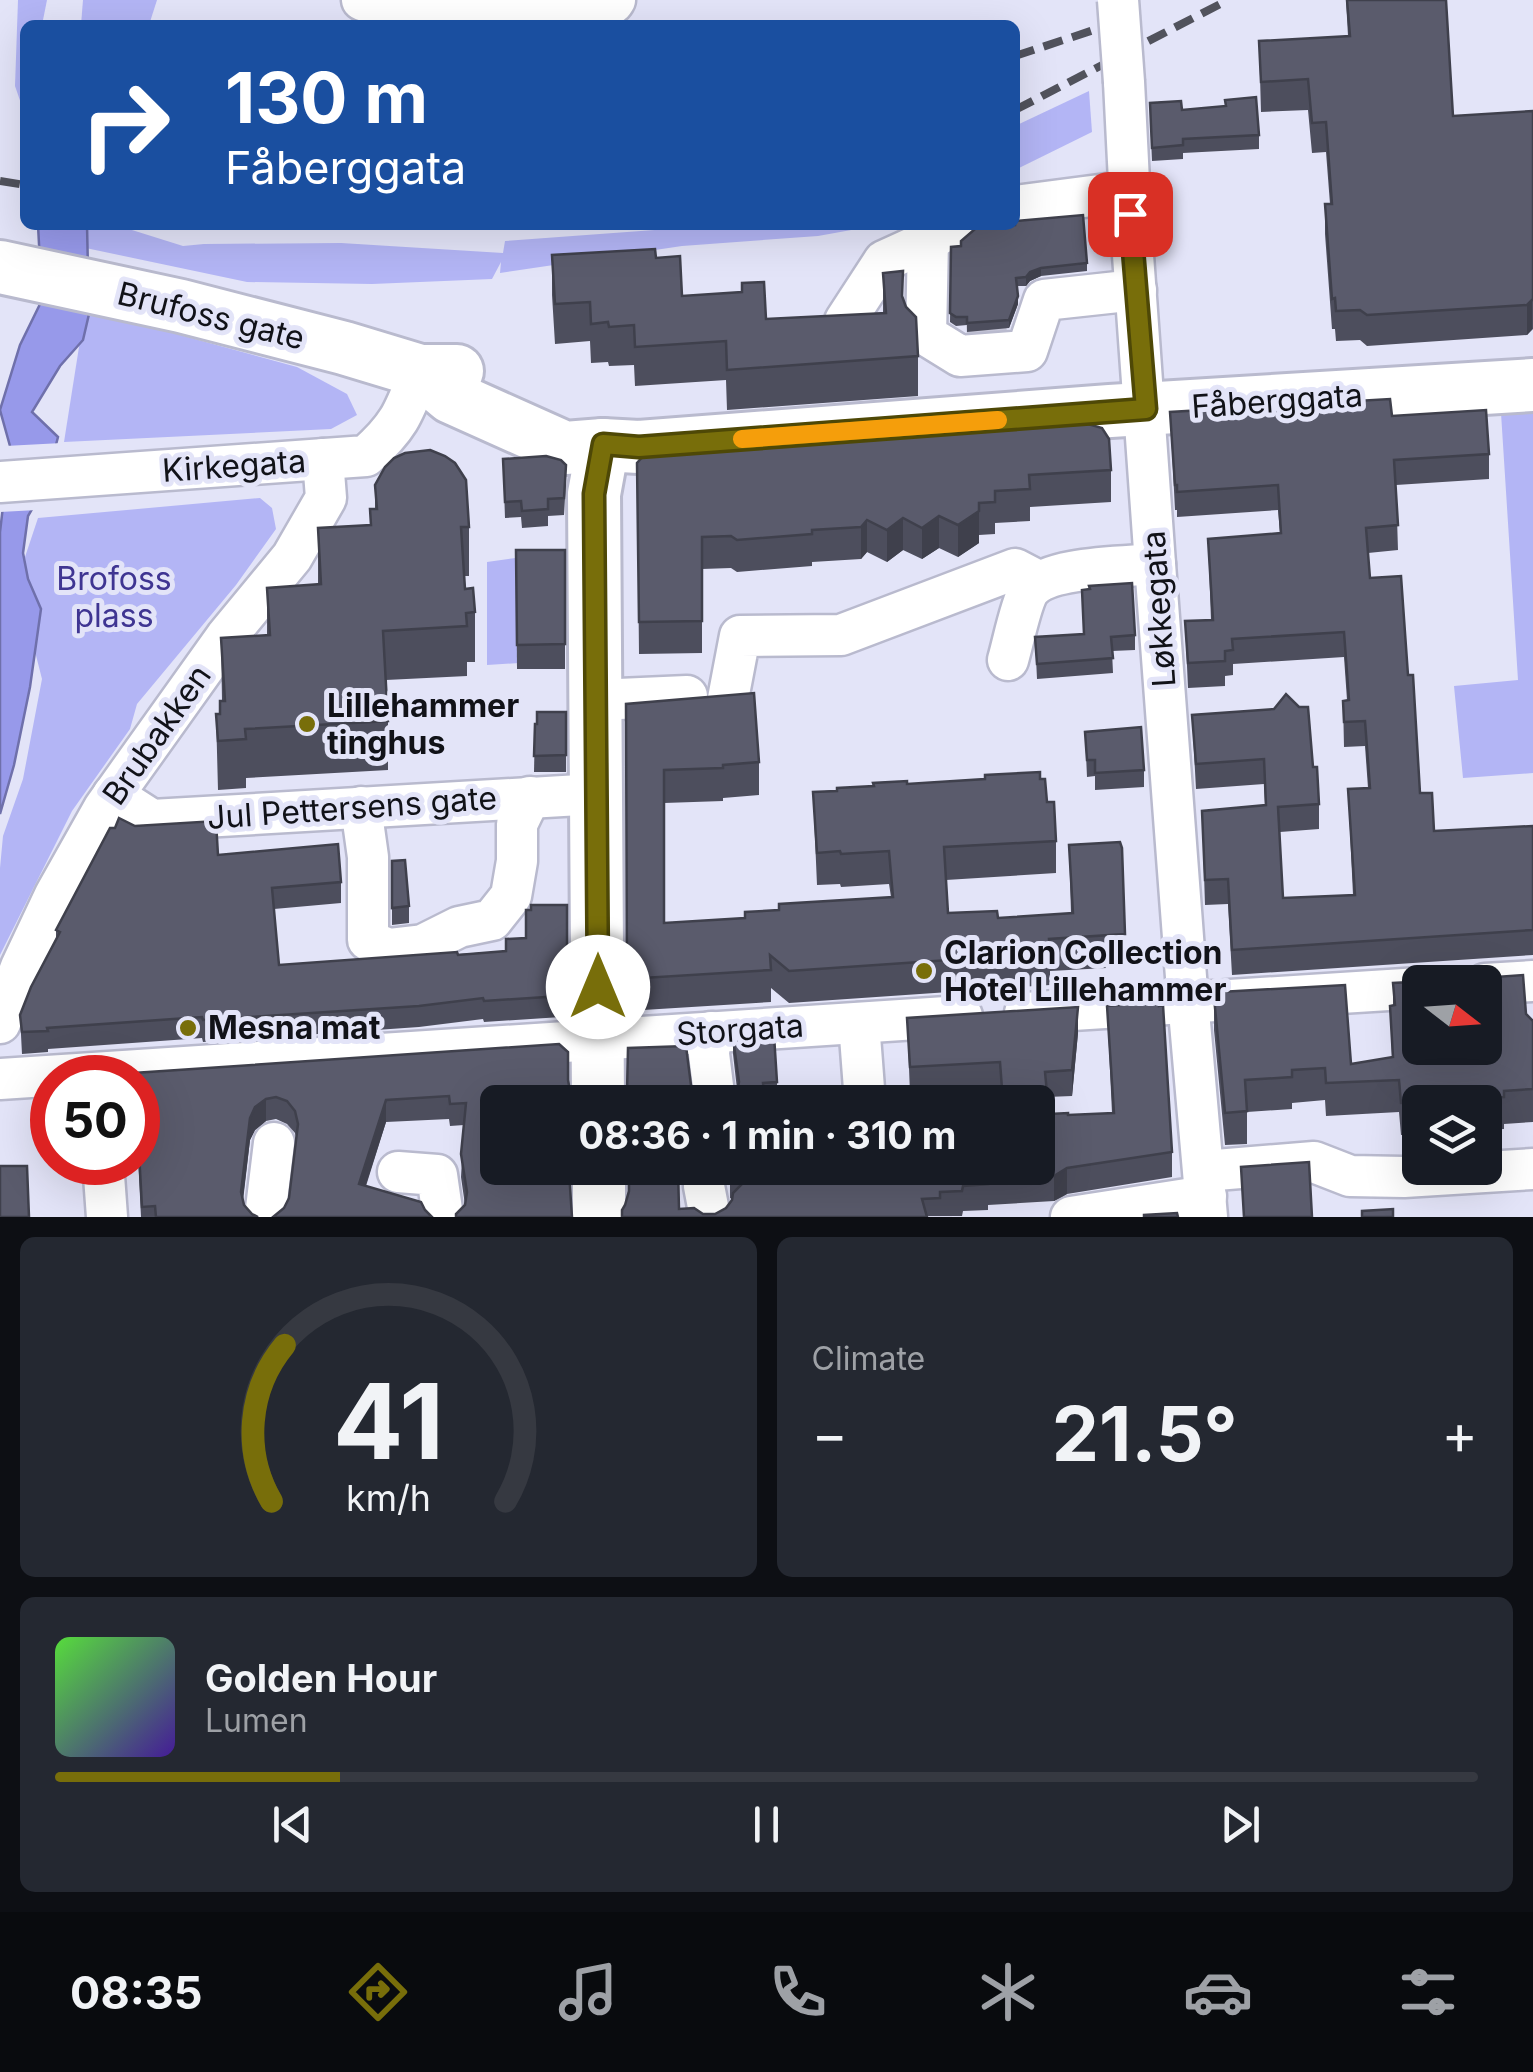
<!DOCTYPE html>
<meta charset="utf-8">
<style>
body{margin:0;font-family:Inter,sans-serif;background:#242831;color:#f1f3f6;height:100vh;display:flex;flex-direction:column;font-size:38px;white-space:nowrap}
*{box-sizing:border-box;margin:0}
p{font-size:32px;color:#9ea1a6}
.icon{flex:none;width:55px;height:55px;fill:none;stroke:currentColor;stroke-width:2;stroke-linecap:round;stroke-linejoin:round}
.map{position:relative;height:1217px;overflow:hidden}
.side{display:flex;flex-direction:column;gap:20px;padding:20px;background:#0d0f14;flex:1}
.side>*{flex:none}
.hud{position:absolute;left:20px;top:20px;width:1000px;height:210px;border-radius:15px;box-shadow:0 10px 40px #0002;background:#1a4fa0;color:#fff;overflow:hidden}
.needle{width:65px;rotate:107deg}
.controls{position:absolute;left:1402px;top:965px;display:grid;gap:20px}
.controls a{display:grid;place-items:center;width:100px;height:100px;border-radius:15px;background:#171b24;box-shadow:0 10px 40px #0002;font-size:50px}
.speed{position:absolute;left:30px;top:1055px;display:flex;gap:20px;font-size:50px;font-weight:700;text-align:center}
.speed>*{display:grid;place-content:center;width:130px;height:130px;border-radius:50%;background:#171b24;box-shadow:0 10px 40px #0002;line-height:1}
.speed .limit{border:15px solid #d22;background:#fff;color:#111}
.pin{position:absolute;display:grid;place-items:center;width:85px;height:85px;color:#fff;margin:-42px;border-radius:20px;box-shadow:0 5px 15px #0006}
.me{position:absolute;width:110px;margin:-55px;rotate:0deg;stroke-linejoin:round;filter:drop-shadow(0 0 8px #0008)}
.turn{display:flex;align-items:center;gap:35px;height:210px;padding:0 40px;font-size:45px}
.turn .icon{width:130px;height:130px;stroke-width:2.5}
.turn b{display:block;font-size:70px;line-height:85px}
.big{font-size:75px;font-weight:700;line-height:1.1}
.side .card{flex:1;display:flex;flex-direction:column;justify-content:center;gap:15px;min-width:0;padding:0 35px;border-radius:15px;background:#242831}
.side .dial{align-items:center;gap:0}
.dial svg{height:260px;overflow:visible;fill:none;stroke:#363941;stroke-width:7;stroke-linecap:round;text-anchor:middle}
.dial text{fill:#f1f3f6;stroke:none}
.song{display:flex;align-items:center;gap:30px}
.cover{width:120px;height:120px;border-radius:15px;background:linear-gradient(135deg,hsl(110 70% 55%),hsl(260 70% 35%))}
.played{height:10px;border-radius:5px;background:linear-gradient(90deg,#786e0a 20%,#363941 20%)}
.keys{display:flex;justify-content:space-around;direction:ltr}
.heat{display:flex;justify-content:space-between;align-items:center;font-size:55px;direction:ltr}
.side .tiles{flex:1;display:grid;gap:20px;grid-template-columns:1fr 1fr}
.card:last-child{grid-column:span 2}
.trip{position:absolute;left:480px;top:1085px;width:575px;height:100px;border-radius:15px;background:#171b24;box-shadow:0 10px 40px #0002;font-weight:700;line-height:100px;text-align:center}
.menu{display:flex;height:160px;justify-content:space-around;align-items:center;background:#090b0e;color:#9ea1a6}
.menu .icon{width:70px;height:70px}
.menu .active{color:#786e0a}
.menu b{font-size:45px;color:#f1f3f6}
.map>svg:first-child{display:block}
</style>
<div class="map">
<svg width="1533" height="1217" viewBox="0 0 1533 1217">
<rect width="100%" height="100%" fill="#e3e4f8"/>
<g fill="#b3b5f5">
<path d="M18 0H47L42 25H25V115L15 86Z"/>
<path d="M83 0H157L149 25H81Z"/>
<path d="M1089 91 1092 132 1015 170V126Z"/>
<path d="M75 225H116L183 246 204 244 341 243 503 253 505 241 668 229 688 225H879L818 236 682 246 500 273 501 262 492 279 372 284 247 282 81 247Z"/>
<path d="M85 309 297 367 347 394 357 415 331 429 64 442Z"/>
<path d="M1533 411V773L1463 778 1454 686 1518 680 1501 413Z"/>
<path d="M260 498 272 508 276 529 236 585 137 704 130 729 72 811 0 955V868L3 836 23 779 42 679 29 628 25 557 38 518Z"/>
<path d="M566 551 565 560H540L519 663 487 665V562Z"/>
</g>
<path fill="#9799ea" stroke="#6f70ab" stroke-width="2.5" d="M38 225H87L89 314 83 340 60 366 32 412 58 437 45 487 28 516 23 553 28 579 41 609 30 687 14 765 0 814V532L10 446 0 410 20 345 42 300Z"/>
<path fill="#e3e4f8" d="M62 443 50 489 37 510 0 512 5 446Z"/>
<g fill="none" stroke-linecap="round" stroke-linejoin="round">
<path stroke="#c4c4d6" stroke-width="40" stroke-dasharray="40 20" stroke-linecap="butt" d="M967 335 1020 331"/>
<defs>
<g id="minor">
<path d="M362 0 410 16H540L613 3 615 0"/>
<path d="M1124 82 1132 241 1155 564 1186 977 1207 1217"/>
<path d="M1015 206 1130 191"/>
<path d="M928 241 926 335 960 356 1027 351 1044 300 1136 290"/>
<path d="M845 321 884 261 928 241 955 225"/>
<path d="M0 482 366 456C400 426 404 412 420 371"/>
<path d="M1008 660C1013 643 1020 607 1028 592 1045 566 1125 567 1155 564"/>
<path d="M728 699 740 636 841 635 1015 569 1038 581"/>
<path d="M596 700 687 696"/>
<path d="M113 795 152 820 597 794"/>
<path d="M361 807 368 857V940L388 949 423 945 459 927 492 920 511 896 517 861V824L530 797"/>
<path d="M1485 984 1533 981"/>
<path d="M1025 1013 1420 988"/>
<path d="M0 1023 21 967 55 895 104 808 226 637 292 557 326 498 323 459"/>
<path d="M859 1023 865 1102"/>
<path d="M711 1032 709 1054 715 1102"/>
<path d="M0 1079 962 1016"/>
<path d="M103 1162 107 1217"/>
<path d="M1204 1171 1314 1162 1350 1176 1404 1177 1533 1169"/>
<path d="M398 1172 437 1175 443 1217"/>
<path d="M704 1186 710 1217"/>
<path d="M265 1217 274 1143"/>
<path d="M1071 1217 1206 1196"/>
</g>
<g id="major">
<path d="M0 267 181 306 344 348 420 371H457"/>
<path d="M420 371 451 397 565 448 603 445 639 447 1110 411 1533 385"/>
<path d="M598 1102 594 494 603 445"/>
<path d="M599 1168V1217"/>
</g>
</defs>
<use href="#minor" stroke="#b9bace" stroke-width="45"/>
<use href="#major" stroke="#b9bace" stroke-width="58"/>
<use href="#minor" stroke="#fff" stroke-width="40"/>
<use href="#major" stroke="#fff" stroke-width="52"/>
<g stroke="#51525c" stroke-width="8" stroke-dasharray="20 10" stroke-linecap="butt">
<path d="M1015 56 1127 19"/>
<path d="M1015 110 1228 0"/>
<path d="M0 181 25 185"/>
<path d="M377 225H522"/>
</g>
<defs>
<path id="minor-bridge" d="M1118 0 1124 82"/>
</defs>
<use href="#minor-bridge" stroke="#b9bace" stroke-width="45" stroke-linecap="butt"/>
<use href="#minor-bridge" stroke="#fff" stroke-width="40"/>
</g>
<g fill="#4d4e5d">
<path d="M1346 0H1446L1453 116 1533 111V329L1527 335 1367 346 1360 340 1336 341 1335 329H1332L1325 234V204H1330L1326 152 1312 153 1308 110 1261 112 1259 41 1348 36Z"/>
<path d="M1182 110 1259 135V149L1183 153V159L1152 161 1150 116Z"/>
<path d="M951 247 1087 263V271L1041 276 1030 281 1026 286H1017L1018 304 1009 328 967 332V325L956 326 950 322Z"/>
<path d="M552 255 656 258 682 296 766 319 883 313V273L903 297 918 356V396L727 410 726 380 635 386 634 365 609 366 608 362 591 363 590 341 555 344 552 295Z"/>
<path d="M1170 412 1392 416 1489 454V479L1396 485 1398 550 1368 553 1370 578 1408 675 1420 793 1434 831 1533 826V955L1232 975 1228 904 1205 905 1202 811 1265 805 1264 784 1196 789 1192 715 1313 767 1319 804V829L1280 832 1283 898 1353 895 1348 789 1368 788 1365 746 1344 747 1343 701 1347 700 1344 657 1233 664V675L1225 676V686L1188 688 1185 621 1211 620 1208 539 1280 533 1278 510 1177 517V510H1175Z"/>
<path d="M503 459 566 481 564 515 548 516V526L522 528 521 517 505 518Z"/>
<path d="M637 463 1111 470V502L1030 507V521L995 523V534L979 535V543L958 557 939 548 922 559 903 550 887 562 867 552 861 559 812 562V566L737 572 731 568 702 569V653L639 654Z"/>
<path d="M375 485 469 527V576H464L465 589 475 612V662H467V676L386 680 388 721V770L246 778V788L218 790 216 714H220L222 701 221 638 267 635V588L318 585V528L370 525V509H375Z"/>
<path d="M516 550H565V669H517Z"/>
<path d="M1082 590 1135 635V650L1112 651 1113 673 1037 679 1035 637 1084 634Z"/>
<path d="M626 704 759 762V795L723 798V801L664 803V923L745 918 779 910 891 897 889 884 841 887 840 884 817 885 813 792 907 784 1040 779 1056 841V873L946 880 948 913 998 918 1071 913 1069 845 1125 934V967L1050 971V985L789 1003 771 988V1002L627 1011Z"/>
<path d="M566 712V772H534L535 724Z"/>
<path d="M1085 732 1144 770V787L1095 790V776L1087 777Z"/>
<path d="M135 826 218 855 341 882V903L274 909 279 965 506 951V939L526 938V910L567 1010 561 1017 484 1022 483 1019 419 1027 203 1042 202 1038 48 1049V1052L22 1054 20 1015 56 940V930Z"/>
<path d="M392 861 409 906V923L392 925Z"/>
<path d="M1496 977 1526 1014 1533 1021V1122L1504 1124V1129L1485 1130V1102H1420V1134L1401 1135 1399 1112 1326 1116 1325 1100 1292 1103V1109L1247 1112V1144L1225 1145 1214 1030V997L1351 1064 1392 1057 1390 1006 1393 1005V983Z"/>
<path d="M1107 1006 1172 1152V1177L1067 1194 1054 1201 988 1205V1210L963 1211 962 1216 622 1217 679 1209 703 1214H715L726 1208 732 1199 730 1198V1176L722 1168H1038V1102H1001L1000 1088 910 1093 907 1018 1078 1033 1072 1096 1047 1097 1049 1114 1068 1115 1112 1113Z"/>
<path d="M733 1038 777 1082V1099H764V1102H736L737 1089 733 1054Z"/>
<path d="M559 1044 498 1102V1168H512V1172L465 1205 461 1177 464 1125 450 1126 449 1119 386 1122 366 1186 425 1210 284 1208 289 1198 296 1137 295 1133 287 1124 276 1119 266 1121 255 1130 250 1140 243 1201 244 1205 252 1214 258 1217H141L138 1157V1078Z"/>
<path d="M628 1048 692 1093 696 1102H627Z"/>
</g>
<g fill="#3f404c">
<path d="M1041 268V276L1030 281 1026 286V277L1030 272Z"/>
<path d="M1018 296V304L1009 328V320Z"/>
<path d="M1532 299V329L1527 335V305Z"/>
<path d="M979 503V543L958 557V525Z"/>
<path d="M939 516V548L922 559V528Z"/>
<path d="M903 518V550L887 562V530Z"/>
<path d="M867 520V552L861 559V527Z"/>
<path d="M567 989V1010L561 1017V996Z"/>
<path d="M1078 1007V1033L1072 1096V1070Z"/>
<path d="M266 1099V1121L255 1130 250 1140 241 1214V1192L250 1118 255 1107Z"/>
<path d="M386 1100V1122L359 1206V1184Z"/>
<path d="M1067 1168V1194L1054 1201V1176Z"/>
</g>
<g fill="#5a5b6c" stroke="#3f404c" stroke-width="2.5" fill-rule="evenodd">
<path d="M1347 0H1446L1453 116 1533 111V299L1527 305 1367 315 1360 310 1336 311 1335 298 1332 299 1325 204H1332L1326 122 1312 123 1308 79 1261 82 1259 41 1350 36Z"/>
<path d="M1256 97 1259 135 1183 139V145L1152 148 1150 103 1181 101 1182 110 1226 106 1225 100Z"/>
<path d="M1083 215 1087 263 1041 268 1030 272 1026 277 1016 278 1018 296 1009 320 967 323V317H956L950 313 951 247 961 246V241L975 229 976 225H1015V221Z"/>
<path d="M655 249 656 258 680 256 682 296 742 292V283L764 282 766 319 886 313 883 273 903 271 902 296 906 307 916 317 918 356 727 370 726 341 635 347 634 325 609 327 608 322 591 324 590 302 555 304 552 255Z"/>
<path d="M1390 399 1392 416 1486 410 1489 454 1394 460 1398 525 1366 528 1370 578 1401 576 1408 675H1413L1420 793H1432L1434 831 1533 826V930L1232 950 1228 879 1205 880 1202 811 1266 805 1264 759 1196 764 1192 715 1274 709 1286 694 1299 707H1308L1313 767H1317L1319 804 1278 807 1283 898 1355 895 1348 789 1370 788 1365 721 1344 722 1343 701 1349 700 1344 632 1232 639 1233 650 1225 651V661L1188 663 1185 621 1213 620 1208 539 1281 533 1278 485 1177 492V485H1175L1170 412Z"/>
<path d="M1088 424 1102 428 1109 439 1111 470 1029 475 1030 489 995 491V502L979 503V511L958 525 939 516 922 528 903 518 887 530 867 520 861 527 812 530V534L737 540 731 536 702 537V621L639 622 637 463 647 452Z"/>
<path d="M430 450 445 456 455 463 466 480 469 527H461L465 589 473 588 475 612 466 613 467 626 383 631 388 721 245 729 246 739 218 741 216 714H220V701H225L221 638 270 635 267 588 321 584 318 528 371 525 370 509H377L375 485 385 467 394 458 405 453Z"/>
<path d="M546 456 561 460 566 465 564 498 548 499V509L522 511 521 501 505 502 503 459Z"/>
<path d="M516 550H565V644L517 645Z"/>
<path d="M1132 583 1135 635 1111 637 1113 658 1037 664 1035 637 1084 634 1082 590 1090 589 1089 586Z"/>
<path d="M754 693 759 762 723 765V768L664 770V923L745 918V912L779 910V904L893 897 889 851 841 854 840 851 817 853 813 792 837 791V788L874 786 873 783 907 781V784L985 779V775L1040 772V779H1045L1047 802H1054L1056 841 944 847 948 913 997 911 998 918 1073 913 1069 845 1120 842 1122 848 1125 934 1049 939 1050 953 789 971 770 955 771 970 627 979 626 704Z"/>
<path d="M537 712H566V755L534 756 535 724H537Z"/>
<path d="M1141 727 1144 770 1095 773V760H1087L1085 732Z"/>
<path d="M119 818 135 826 216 821 218 855 338 844 341 882 272 888 279 965 457 952 458 955 506 951V939L526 938V910H531V905H567V989L561 996 484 1001 483 998 419 1006 203 1020 202 1017 47 1028 48 1031 22 1032 20 1015 31 987 60 932 56 930 110 828H115Z"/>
<path d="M405 860 409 906 392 908V861Z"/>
<path d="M1481 974 1496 975V977L1523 975 1526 1014 1533 1021V1089L1504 1091V1097L1477 1098V1102H1454L1453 1100 1401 1103 1399 1080 1326 1083 1325 1068 1292 1070V1077L1245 1080 1247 1111 1225 1113 1214 997 1220 992 1345 985 1351 1064 1393 1057 1390 1006 1395 1005 1393 983 1470 979V975ZM1420 982H1485V1048H1420Z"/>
<path d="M1159 1002V1006L1163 1005 1172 1152 1067 1168 1054 1176 987 1180 988 1184 963 1186 962 1191 940 1192V1198L922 1199 927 1217H622V1210L625 1205 629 1191V1168H678L679 1209 694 1208 703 1214H715L726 1208 732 1200 733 1193 742 1184 730 1172 734 1168H1038V1102H1003L1000 1062 910 1067 907 1018 1078 1007 1072 1070 1045 1072 1049 1114 1068 1113V1115L1114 1113 1107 1006Z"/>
<path d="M774 1035 777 1082 763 1083 764 1094 736 1096 739 1082 733 1038Z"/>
<path d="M559 1044 568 1052V1080L572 1102H498V1168H512L511 1172H569L572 1217H456V1214L465 1205 467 1192 461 1154 466 1103 450 1104 449 1096 386 1100 359 1184 421 1202 425 1210 432 1217H273L284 1208 289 1198 298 1124 295 1111 287 1101 276 1097 266 1099 255 1107 250 1118 241 1192 244 1205 252 1214 258 1217H156L155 1206 142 1207 138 1134V1078H134V1073Z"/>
<path d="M686 1046 692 1093 696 1102H687L686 1095 644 1097V1091L627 1092 628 1048Z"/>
<path d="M1309 1162 1312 1217H1244L1241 1167Z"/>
<path d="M0 1166H27L29 1217H0Z"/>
<path d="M1393 1209V1217H1362V1211Z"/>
<path d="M1177 1213 1178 1217H1144V1215Z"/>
</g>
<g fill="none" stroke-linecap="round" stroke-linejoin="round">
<defs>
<path id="route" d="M598 987 594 494 603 444 639 447 1146 409 1130 214"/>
</defs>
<use href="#route" stroke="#4e4806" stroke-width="25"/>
<use href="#route" stroke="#786e0a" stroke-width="18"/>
<path stroke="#f59e0b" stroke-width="18" d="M742 439 998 420"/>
</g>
<g fill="#786e0a" stroke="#e3e4f8" stroke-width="4">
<circle cx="307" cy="724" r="10"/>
<circle cx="924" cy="971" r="10"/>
<circle cx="188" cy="1028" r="10"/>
</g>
<g text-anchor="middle" stroke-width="10" stroke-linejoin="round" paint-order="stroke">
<g font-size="32" fill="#111218" stroke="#e3e4f8">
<text transform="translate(211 316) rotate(14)" y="11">Brufoss gate</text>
<text transform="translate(1277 401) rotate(-4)" y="11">Fåberggata</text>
<text transform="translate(234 466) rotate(-4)" y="11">Kirkegata</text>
<text transform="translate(1159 609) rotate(-94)" y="11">Løkkegata</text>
<text transform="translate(157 735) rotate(-55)" y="11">Brubakken</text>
<text transform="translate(352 808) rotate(-4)" y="11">Jul Pettersens gate</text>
<text transform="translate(740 1030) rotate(-4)" y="11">Storgata</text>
</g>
<g font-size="32" fill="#3f3592" stroke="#e3e4f8">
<text x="114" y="590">Brofoss<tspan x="114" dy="37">plass</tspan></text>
</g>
<g font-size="32" font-weight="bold" fill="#111218" stroke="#e3e4f8" text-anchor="start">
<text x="327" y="717">Lillehammer<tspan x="327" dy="37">tinghus</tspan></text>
<text x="944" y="964">Clarion Collection<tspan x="944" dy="37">Hotel Lillehammer</tspan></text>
<text x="208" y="1039">Mesna mat</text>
</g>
</g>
</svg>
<div class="controls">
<a><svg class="needle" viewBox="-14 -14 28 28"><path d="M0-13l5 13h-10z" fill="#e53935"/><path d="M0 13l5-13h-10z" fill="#9ea1a6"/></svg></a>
<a><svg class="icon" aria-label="layers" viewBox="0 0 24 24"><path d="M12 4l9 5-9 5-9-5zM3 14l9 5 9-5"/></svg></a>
</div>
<div class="speed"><div class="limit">50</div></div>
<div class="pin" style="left:1130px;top:214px;background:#d93025"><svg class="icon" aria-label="arrive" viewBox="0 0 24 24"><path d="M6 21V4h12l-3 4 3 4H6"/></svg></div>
<svg class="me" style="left:598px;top:987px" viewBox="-20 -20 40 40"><circle r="19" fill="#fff"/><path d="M0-13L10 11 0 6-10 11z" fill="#786e0a"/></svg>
<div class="trip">08:36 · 1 min · 310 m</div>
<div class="hud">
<div class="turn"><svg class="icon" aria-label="right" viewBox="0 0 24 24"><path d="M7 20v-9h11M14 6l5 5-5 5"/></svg><div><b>130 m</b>Fåberggata</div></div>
</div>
</div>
<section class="side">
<div class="tiles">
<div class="card dial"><svg viewBox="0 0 100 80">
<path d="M14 69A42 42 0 1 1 86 69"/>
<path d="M14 69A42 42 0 0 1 18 21" stroke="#786e0a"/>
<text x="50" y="56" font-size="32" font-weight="700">41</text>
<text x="50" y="72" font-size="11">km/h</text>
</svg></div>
<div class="card"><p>Climate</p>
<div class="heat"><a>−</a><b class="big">21.5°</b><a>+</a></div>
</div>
<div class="card">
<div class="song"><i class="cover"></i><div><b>Golden Hour</b><p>Lumen</p></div></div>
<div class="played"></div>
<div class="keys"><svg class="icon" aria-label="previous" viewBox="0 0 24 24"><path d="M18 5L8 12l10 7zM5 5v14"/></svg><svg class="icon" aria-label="pause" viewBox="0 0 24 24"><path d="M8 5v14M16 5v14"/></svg><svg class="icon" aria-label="next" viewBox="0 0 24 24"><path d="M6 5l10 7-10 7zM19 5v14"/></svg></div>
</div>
</div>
</section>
<nav class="menu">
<b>08:35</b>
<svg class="icon active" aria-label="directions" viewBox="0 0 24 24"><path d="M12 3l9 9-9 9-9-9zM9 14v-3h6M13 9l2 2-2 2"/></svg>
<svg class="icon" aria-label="music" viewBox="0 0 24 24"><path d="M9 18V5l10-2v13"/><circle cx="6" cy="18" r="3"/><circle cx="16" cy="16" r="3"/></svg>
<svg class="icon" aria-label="phone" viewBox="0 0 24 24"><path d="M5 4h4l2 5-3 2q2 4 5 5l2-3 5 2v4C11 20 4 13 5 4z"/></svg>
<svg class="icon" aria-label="climate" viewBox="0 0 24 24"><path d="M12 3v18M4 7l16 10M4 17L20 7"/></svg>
<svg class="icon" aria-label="car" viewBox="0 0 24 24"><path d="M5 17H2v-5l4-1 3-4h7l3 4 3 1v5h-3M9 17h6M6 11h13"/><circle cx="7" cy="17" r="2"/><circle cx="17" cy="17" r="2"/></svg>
<svg class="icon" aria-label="filters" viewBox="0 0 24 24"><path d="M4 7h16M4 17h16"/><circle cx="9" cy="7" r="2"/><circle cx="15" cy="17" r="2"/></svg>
</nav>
